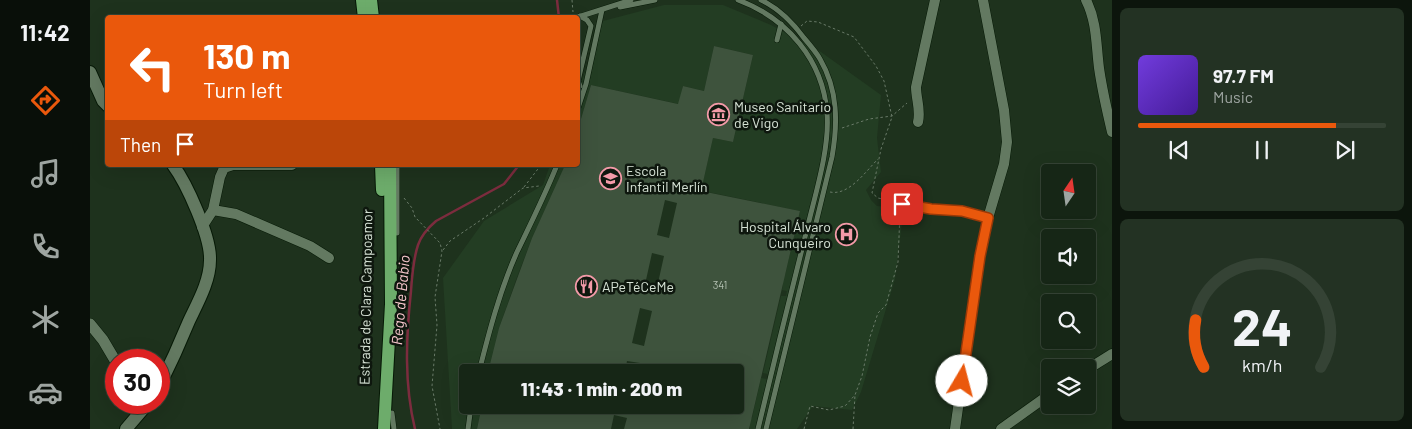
<!DOCTYPE html>
<meta charset="utf-8">
<style>
body{margin:0;font-family:Barlow,sans-serif;background:#233223;color:#f1f3f6;height:100vh;display:flex;flex-direction:column;font-size:19px;white-space:nowrap}
*{box-sizing:border-box;margin:0}
p{font-size:16px;color:#9ea5a1}
.icon{flex:none;width:28px;height:28px;fill:none;stroke:currentColor;stroke-width:2;stroke-linecap:round;stroke-linejoin:round}
.map{position:relative;flex:1;overflow:hidden}
.details{display:flex;flex-direction:column;gap:8px;padding:8px;background:#0c150c;width:300px}
.details>*{flex:none}
.top-card{position:absolute;left:15px;top:15px;width:475px;height:152px;border-radius:5px;box-shadow:0 5px 20px #0002,0 0 0 1px #354335;background:#ea580c;color:#fff;overflow:hidden}
.needle{width:32px;rotate:13deg}
.tools{position:absolute;left:951px;top:164px;display:grid;gap:10px}
.tools a{display:grid;place-items:center;width:55px;height:55px;border-radius:5px;background:#162616;box-shadow:0 5px 20px #0002,0 0 0 1px #354335;font-size:25px}
.speed{position:absolute;left:15px;top:349px;display:flex;gap:10px;font-size:25px;font-weight:700;text-align:center}
.speed>*{display:grid;place-content:center;width:65px;height:65px;border-radius:50%;background:#162616;box-shadow:0 5px 20px #0002,0 0 0 1px #354335;line-height:1}
.speed .limit{border:8px solid #d22;background:#fff;color:#111}
.pin{position:absolute;display:grid;place-items:center;width:42px;height:42px;color:#fff;margin:-21px;border-radius:10px;box-shadow:0 2px 8px #0006}
.me{position:absolute;width:55px;margin:-28px;rotate:8deg;stroke-linejoin:round;filter:drop-shadow(0 0 4px #0008)}
.turn{display:flex;align-items:center;gap:18px;height:105px;padding:0 15px;font-size:22px}
.turn .icon{width:65px;height:65px;stroke-width:2.5}
.turn b{display:block;font-size:35px;line-height:42px}
.then{display:flex;align-items:center;height:48px;padding:0 15px;background:#0003;gap:10px;font-size:19px}
.details .card{flex:1;display:flex;flex-direction:column;justify-content:center;gap:8px;min-width:0;padding:0 18px;border-radius:8px;background:#233223}
.details .dial{align-items:center;gap:0}
.dial svg{height:130px;overflow:visible;fill:none;stroke:#354335;stroke-width:7;stroke-linecap:round;text-anchor:middle}
.dial text{fill:#f1f3f6;stroke:none}
.song{display:flex;align-items:center;gap:15px}
.cover{width:60px;height:60px;border-radius:8px;background:linear-gradient(135deg,hsl(260 70% 55%),hsl(260 70% 35%))}
.played{height:5px;border-radius:2px;background:linear-gradient(90deg,#ea580c 80%,#354335 80%)}
.keys{display:flex;justify-content:space-around;direction:ltr}
.trip{position:absolute;left:369px;top:364px;width:285px;height:50px;border-radius:5px;background:#162616;box-shadow:0 5px 20px #0002,0 0 0 1px #354335;font-weight:800;line-height:50px;text-align:center}
main{display:flex;flex:1;min-height:0}
.dock{display:flex;flex-direction:column;width:90px;justify-content:space-around;align-items:center;background:#090f09;color:#9ea5a1}
.dock .icon{width:35px;height:35px}
.dock .on{color:#ea580c}
.dock b{font-size:22px;color:#f1f3f6}
.map>svg:first-child{display:block}
</style>
<main>
<nav class="dock">
<b>11:42</b>
<svg class="icon on" aria-label="directions" viewBox="0 0 24 24"><path d="M12 3l9 9-9 9-9-9zM9 14v-3h6M13 9l2 2-2 2"/></svg>
<svg class="icon" aria-label="music" viewBox="0 0 24 24"><path d="M9 18V5l10-2v13"/><circle cx="6" cy="18" r="3"/><circle cx="16" cy="16" r="3"/></svg>
<svg class="icon" aria-label="phone" viewBox="0 0 24 24"><path d="M5 4h4l2 5-3 2q2 4 5 5l2-3 5 2v4C11 20 4 13 5 4z"/></svg>
<svg class="icon" aria-label="climate" viewBox="0 0 24 24"><path d="M12 3v18M4 7l16 10M4 17L20 7"/></svg>
<svg class="icon" aria-label="car" viewBox="0 0 24 24"><path d="M5 17H2v-5l4-1 3-4h7l3 4 3 1v5h-3M9 17h6M6 11h13"/><circle cx="7" cy="17" r="2"/><circle cx="17" cy="17" r="2"/></svg>
</nav>
<div class="map">
<svg width="1022" height="429" viewBox="0 0 1022 429">
<rect width="100%" height="100%" fill="#1e321d"/>
<g fill="#233d23">
<path d="M574 5H633L681 25 731 52 791 95 787 138 791 172 776 190 781 200 787 206 798 207 813 214 805 279 771 392 762 410 723 406 707 429H660V426L619 417 577 405 662 418 671 378 677 379 678 374 673 373 691 296H696L697 291 692 290 693 284 601 264 659 267 695 275 710 211 618 192 610 194 623 138 643 142 663 55 624 46 614 91 593 86 589 104 501 85 488 129V91L513 21Z"/>
<path d="M460 165H475L442 238 427 277 409 328 398 372H378V405H392L387 429H362L353 278 394 221 453 185Z"/>
</g>
<g fill="none" stroke-linecap="round" stroke-linejoin="round">
<g stroke="#7c2c3e" stroke-width="2.5">
<path d="M467 0 469 18"/>
<path d="M325 429C314 384 316 337 321 291 322 276 323 260 328 245 331 236 339 227 346 221L414 184 429 165"/>
</g>
</g>
<path fill="#3e533d" fill-rule="evenodd" d="M624 46 663 55 643 142 623 138 611 191 710 211 659 429H534L537 418 524 415 521 429H387L392 405H645V372H626L616 370V372H547L550 363 537 361 535 372H398L409 328 442 238 475 165H488V129L501 85 588 104 593 86 614 91ZM575 200 587 203 579 238 567 235ZM562 253 574 256 566 292 554 289ZM550 308 562 311 554 346 542 343Z"/>
<g fill="none" stroke-linecap="round" stroke-linejoin="round">
<defs>
<g id="service">
<path d="M648 0C697 18 733 60 737 113 740 148 725 195 717 229 700 296 684 362 668 429"/>
<path d="M671 0C688 8 703 23 714 38 720 45 726 52 730 59 748 90 748 123 742 157L676 429"/>
<path d="M530 7 565 0"/>
<path d="M490 16 497 20 501 26 488 81 490 86"/>
<path d="M485 18 541 0"/>
<path d="M687 40 691 24"/>
<path d="M488 108 496 84 512 10"/>
<path d="M307 165V233"/>
<path d="M389 372C399 332 410 290 427 252 441 223 455 195 467 165"/>
<path d="M302 413 304 429"/>
<path d="M378 429 380 414 378 405"/>
</g>
<g id="minor">
<path d="M996 0C1007 22 1006 44 1009 68 1012 89 1017 111 1022 132"/>
<path d="M828 122C831 110 826 99 826 87L845 0"/>
<path d="M812 204 841 209 872 211 898 218"/>
<path d="M123 210 146 214 220 246 239 258"/>
<path d="M112 227 123 210 130 177 134 168 143 165H202"/>
<path d="M998 369 1022 354"/>
<path d="M865 429 890 256 898 218 914 164 917 142 914 110 893 0"/>
<path d="M911 429 960 394"/>
</g>
<path id="tertiary" d="M0 324 13 340 26 362"/>
<g id="secondary">
<path d="M0 72 13 101 18 106"/>
<path d="M69 387C80 365 90 343 99 321 108 302 120 281 120 260 121 237 97 184 83 165"/>
<path d="M36 429 59 402"/>
</g>
<g id="primary">
<path d="M272 0 274 18"/>
<path d="M281 0 283 18"/>
<path d="M291 165 292 190"/>
<path d="M294 429 301 304 300 165"/>
</g>
</defs>
<use href="#service" stroke="#061906" stroke-width="6"/>
<use href="#minor" stroke="#061906" stroke-width="11"/>
<use href="#tertiary" stroke="#061906" stroke-width="12"/>
<use href="#secondary" stroke="#061906" stroke-width="14"/>
<use href="#primary" stroke="#061906" stroke-width="14"/>
<g stroke="#697a68" stroke-width="1" stroke-dasharray="2.5 2.5" stroke-linecap="butt">
<path d="M482 0 483 12"/>
<path d="M711 26 717 21 728 22 764 37 786 66 794 81 802 117 791 149 782 193 788 198 802 201"/>
<path d="M752 128 779 119 802 116 817 103"/>
<path d="M434 187 451 165"/>
<path d="M740 192C759 196 776 171 788 159"/>
<path d="M314 198 322 208 325 217 350 243 352 251 345 297 347 325 342 386 350 429"/>
<path d="M353 250 360 241 394 218 433 188 449 186"/>
<path d="M714 429 720 406 739 410 755 406 765 395 772 376 780 337 788 313 796 305 808 262 810 212"/>
<path d="M763 429 765 395"/>
</g>
<use href="#service" stroke="#637961" stroke-width="5"/>
<use href="#minor" stroke="#637961" stroke-width="10"/>
<use href="#tertiary" stroke="#637961" stroke-width="11"/>
<use href="#secondary" stroke="#637961" stroke-width="12"/>
<use href="#primary" stroke="#6dac6b" stroke-width="12"/>
</g>
<g fill="none" stroke-linecap="round" stroke-linejoin="round">
<defs>
<path id="route" d="M812 204 841 209 872 211 898 218 890 256 872 381"/>
</defs>
<use href="#route" stroke="#983908" stroke-width="12"/>
<use href="#route" stroke="#ea580c" stroke-width="9"/>
</g>
<defs>
<symbol id="museum-ring" viewBox="-11 -11 22 22"><circle r="9.5" fill="#0e170e" stroke="#f39aa8" stroke-width="1.5"/><path d="M0-6L6-3V-2H-6V-3ZM-5-1h2V3h-2ZM-1-1h2V3h-2ZM3-1h2V3H3ZM-6 4H6V6H-6Z" fill="#f39aa8"/></symbol>
<symbol id="school-ring" viewBox="-11 -11 22 22"><circle r="9.5" fill="#0e170e" stroke="#f39aa8" stroke-width="1.5"/><path d="M0-5L7-2L0 1L-7-2ZM-4 1L0 2.5L4 1V4Q0 6-4 4Z" fill="#f39aa8"/></symbol>
<symbol id="hospital-ring" viewBox="-11 -11 22 22"><circle r="9.5" fill="#0e170e" stroke="#f39aa8" stroke-width="1.5"/><path d="M-5-5h3v3.5h4V-5h3V5h-3V1.5h-4V5h-3Z" fill="#f39aa8"/></symbol>
<symbol id="restaurant-ring" viewBox="-11 -11 22 22"><circle r="9.5" fill="#0e170e" stroke="#f39aa8" stroke-width="1.5"/><path d="M-5-6h1v4h1v-4h1v4h1v-4h1v5L-1.5 .5V6h-2V.5L-5-1ZM5-6V6H3V1.5H1.5Q1.5-4 5-6Z" fill="#f39aa8"/></symbol>
</defs>
<g fill-rule="evenodd">
<use href="#museum-ring" x="616" y="102" width="25" height="25"/>
<use href="#school-ring" x="508" y="166" width="25" height="25"/>
<use href="#hospital-ring" x="744" y="222" width="25" height="25"/>
<use href="#restaurant-ring" x="484" y="274" width="25" height="25"/>
</g>
<g text-anchor="middle" stroke-width="5" stroke-linejoin="round" paint-order="stroke">
<g font-size="11" fill="#b1bfb0">
<text x="630" y="289">341</text>
</g>
<g font-size="14" fill="#d7e3d6" stroke="#0e170e" text-anchor="start">
<text x="644" y="112">Museo Sanitario<tspan x="644" dy="16">de Vigo</tspan></text>
<text x="536" y="176">Escola<tspan x="536" dy="16">Infantil Merlín</tspan></text>
<text x="741" y="232" text-anchor="end">Hospital Álvaro<tspan x="741" dy="16">Cunqueiro</tspan></text>
<text x="512" y="292">APeTéCeMe</text>
</g>
<g font-size="14" fill="#d7e3d6" stroke="#0e170e">
<text transform="translate(276 297) rotate(-89)" y="5">Estrada de Clara Campoamor</text>
</g>
<g font-size="15" font-style="italic" fill="#fac9cf" stroke="#0e170e">
<text transform="translate(311 300) rotate(-85)" y="5">Rego de Babio</text>
</g>
</g>
</svg>
<div class="tools">
<a><svg class="needle" viewBox="-14 -14 28 28"><path d="M0-13l5 13h-10z" fill="#e53935"/><path d="M0 13l5-13h-10z" fill="#9ea5a1"/></svg></a>
<a><svg class="icon" aria-label="sound" viewBox="0 0 24 24"><path d="M4 9h4l5-4v14l-5-4H4zM17 9q2 3 0 6"/></svg></a>
<a><svg class="icon" aria-label="search" viewBox="0 0 24 24"><circle cx="10" cy="10" r="6"/><path d="M15 15l6 6"/></svg></a>
<a><svg class="icon" aria-label="layers" viewBox="0 0 24 24"><path d="M12 4l9 5-9 5-9-5zM3 14l9 5 9-5"/></svg></a>
</div>
<div class="speed"><div class="limit">30</div></div>
<div class="pin" style="left:812px;top:204px;background:#d93025"><svg class="icon" aria-label="arrive" viewBox="0 0 24 24"><path d="M6 21V4h12l-3 4 3 4H6"/></svg></div>
<svg class="me" style="left:872px;top:381px" viewBox="-20 -20 40 40"><circle r="19" fill="#fff"/><path d="M0-13L10 11 0 6-10 11z" fill="#ea580c"/></svg>
<div class="trip">11:43 · 1 min · 200 m</div>
<div class="top-card">
<div class="turn"><svg class="icon" aria-label="left" viewBox="0 0 24 24"><path d="M17 20v-9H6M10 6l-5 5 5 5"/></svg><div><b>130 m</b>Turn left</div></div>
<div class="then">Then<svg class="icon" aria-label="arrive" viewBox="0 0 24 24"><path d="M6 21V4h12l-3 4 3 4H6"/></svg></div>
</div>
</div>
<section class="details">
<div class="card">
<div class="song"><i class="cover"></i><div><b>97.7 FM</b><p>Music</p></div></div>
<div class="played"></div>
<div class="keys"><svg class="icon" aria-label="previous" viewBox="0 0 24 24"><path d="M18 5L8 12l10 7zM5 5v14"/></svg><svg class="icon" aria-label="pause" viewBox="0 0 24 24"><path d="M8 5v14M16 5v14"/></svg><svg class="icon" aria-label="next" viewBox="0 0 24 24"><path d="M6 5l10 7-10 7zM19 5v14"/></svg></div>
</div>
<div class="card dial"><svg viewBox="0 0 100 80">
<path d="M14 69A42 42 0 1 1 86 69"/>
<path d="M14 69A42 42 0 0 1 9 40" stroke="#ea580c"/>
<text x="50" y="56" font-size="32" font-weight="700">24</text>
<text x="50" y="72" font-size="11">km/h</text>
</svg></div>
</section>
</main>
